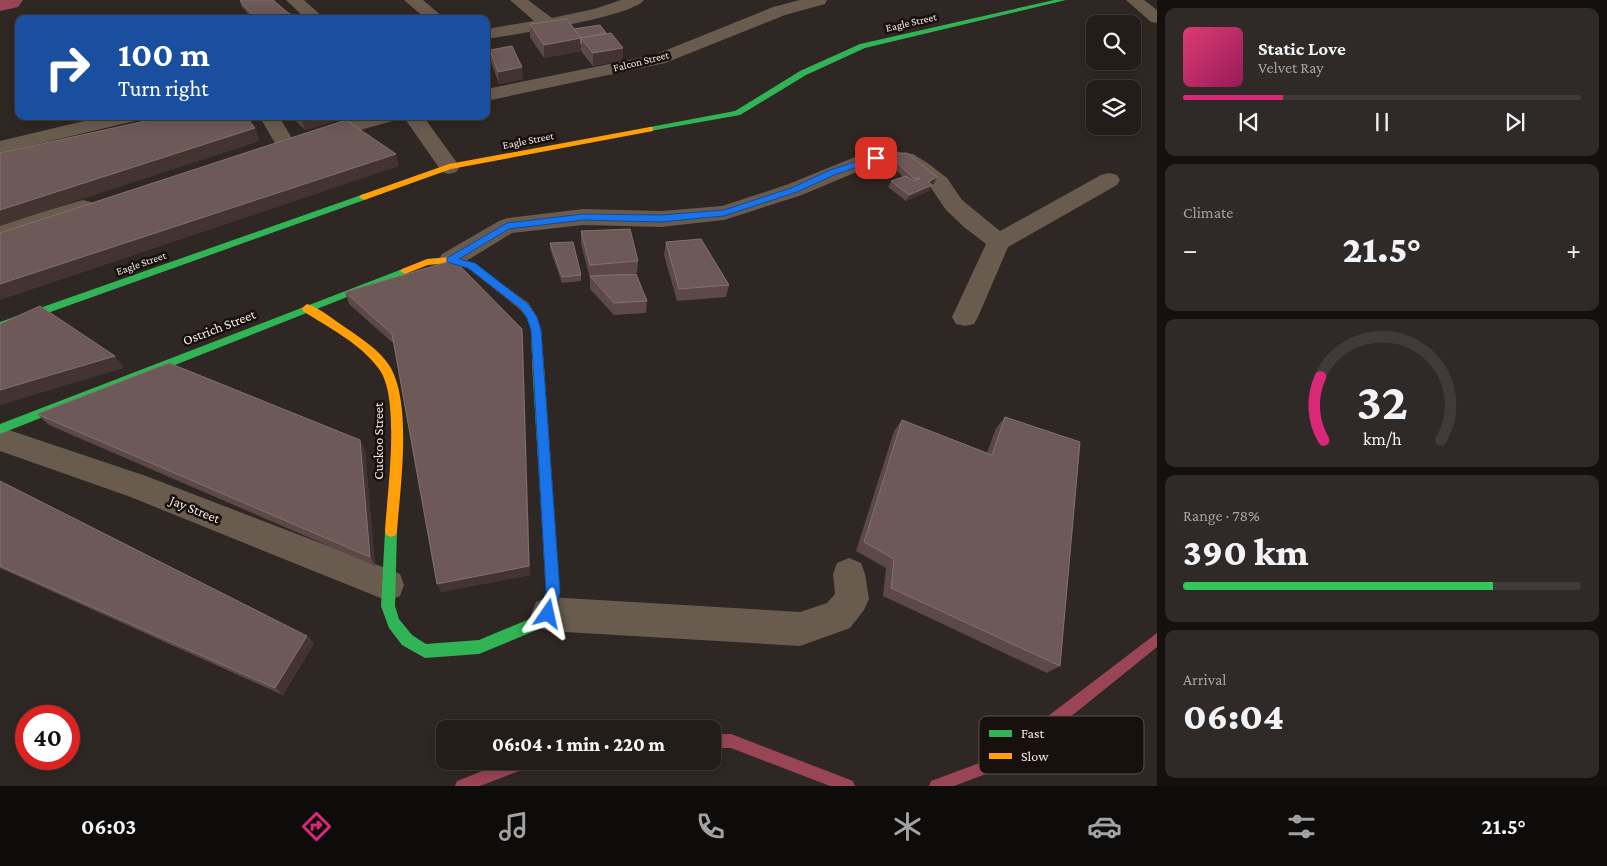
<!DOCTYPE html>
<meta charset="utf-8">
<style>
body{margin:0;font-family:"Crimson Pro",serif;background:#2f2a27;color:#f1f3f6;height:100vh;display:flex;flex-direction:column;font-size:19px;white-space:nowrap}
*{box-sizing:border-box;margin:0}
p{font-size:16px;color:#a3a2a2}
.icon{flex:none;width:28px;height:28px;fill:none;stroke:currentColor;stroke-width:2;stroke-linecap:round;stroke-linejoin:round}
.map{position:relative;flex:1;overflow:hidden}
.details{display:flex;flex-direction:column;gap:8px;padding:8px;background:#13100e;width:450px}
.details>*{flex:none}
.banner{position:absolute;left:15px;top:15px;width:475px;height:105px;border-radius:10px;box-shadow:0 2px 12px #0003,0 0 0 1px #403b39;background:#1a4fa0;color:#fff;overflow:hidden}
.controls{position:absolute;left:1086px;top:15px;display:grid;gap:10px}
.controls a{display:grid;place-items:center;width:55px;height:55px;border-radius:10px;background:#231d1a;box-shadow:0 2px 12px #0003,0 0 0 1px #403b39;font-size:25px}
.speed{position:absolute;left:15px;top:705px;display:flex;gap:10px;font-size:25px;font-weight:700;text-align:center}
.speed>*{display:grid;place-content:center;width:65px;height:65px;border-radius:50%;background:#231d1a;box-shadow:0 2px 12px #0003,0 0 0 1px #403b39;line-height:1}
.speed .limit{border:8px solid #d22;background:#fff;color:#111}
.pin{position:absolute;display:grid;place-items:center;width:42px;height:42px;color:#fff;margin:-21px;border-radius:10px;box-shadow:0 2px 8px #0006}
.me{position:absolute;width:55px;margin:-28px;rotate:11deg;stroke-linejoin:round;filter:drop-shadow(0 0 4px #0008)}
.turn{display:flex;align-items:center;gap:18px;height:105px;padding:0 20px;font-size:22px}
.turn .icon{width:65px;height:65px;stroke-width:2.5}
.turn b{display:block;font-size:35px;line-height:42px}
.big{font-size:38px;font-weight:800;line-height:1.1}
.details .widget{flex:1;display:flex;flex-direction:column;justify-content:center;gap:8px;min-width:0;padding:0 18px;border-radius:10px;background:#2f2a27}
.details .dial{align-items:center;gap:0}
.dial svg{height:130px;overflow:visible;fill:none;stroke:#403b39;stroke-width:7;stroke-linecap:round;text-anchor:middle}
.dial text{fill:#f1f3f6;stroke:none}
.song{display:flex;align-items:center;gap:15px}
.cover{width:60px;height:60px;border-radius:8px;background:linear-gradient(135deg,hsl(340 70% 55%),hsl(330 70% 35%))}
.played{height:5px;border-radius:2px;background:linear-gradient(90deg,#db2777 25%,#403b39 25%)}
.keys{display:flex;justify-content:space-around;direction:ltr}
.heat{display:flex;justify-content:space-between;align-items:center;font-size:28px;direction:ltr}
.charge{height:8px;border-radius:4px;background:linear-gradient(90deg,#34c759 78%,#403b39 0)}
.trip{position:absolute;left:436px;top:720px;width:285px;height:50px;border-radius:10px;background:#231d1a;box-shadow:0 2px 12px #0003,0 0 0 1px #403b39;font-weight:800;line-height:50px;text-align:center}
.tabs{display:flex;height:80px;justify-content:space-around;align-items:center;background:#0e0c0a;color:#a3a2a2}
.tabs .icon{width:35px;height:35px}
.tabs .on{color:#db2777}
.tabs b{font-size:22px;color:#f1f3f6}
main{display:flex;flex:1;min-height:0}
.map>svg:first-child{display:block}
</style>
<main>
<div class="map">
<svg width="1157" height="786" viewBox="0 0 1157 786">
<rect width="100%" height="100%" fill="#2f2723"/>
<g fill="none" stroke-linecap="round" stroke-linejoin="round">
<g fill="#994556" fill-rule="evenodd">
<path d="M1157 633V647L1079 710 1002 768 954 786H929L931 781 993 758Z"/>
<path d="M712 734H731L853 781 855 786H830L731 748H712Z"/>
<path d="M508 761H534L532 766 480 786H455L457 781Z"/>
</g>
<path fill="#994556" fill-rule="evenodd" d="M0 0H23L18 7 0 11Z"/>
<g fill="#695b4e" fill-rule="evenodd">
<path d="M286 0H304L325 19H306Z"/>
<path d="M404 0H423L445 19H426Z"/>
<path d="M510 0H528L552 18 594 9 621 0H644C632 17 512 35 486 39V29L534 21Z"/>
<path d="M800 0H827L825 4 785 15 665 63 486 101V89L654 55 773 7Z"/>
<path d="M1126 0H1144L1157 10V23L1151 22Z"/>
<path d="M105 116H142L139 120 0 153V141Z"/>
<path d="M259 116H279L295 144 292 148 285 150 278 148Z"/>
<path d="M366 116H399L396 120 318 142 311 140 308 136 311 132Z"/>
<path d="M403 116H423L460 167 456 172 449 174 442 172Z"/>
<path d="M886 150 913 154 929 164 947 178 962 200 1000 231 1101 175 1109 173 1117 175 1120 180 1117 185 1008 247 978 317 974 324 965 326 956 324 952 317 986 244 964 227 946 210 931 188 900 165 886 162 873 165 802 195 724 220 661 227 583 225 512 233 458 266 450 268 442 266 438 260 442 254 499 221 507 218 583 209 661 211 722 206 786 185 860 155Z"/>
<path d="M83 200 91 202 94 207 91 212 0 240V224Z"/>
<path d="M0 427 146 476 388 569 400 574 404 585 400 596 388 601 128 496 0 451Z"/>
<path d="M849 558 861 563 865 574 869 599 864 610 850 628 800 646 548 631 536 626 531 614 536 602 548 597 800 612 827 603 835 594 833 574 837 563Z"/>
</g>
<g fill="#30b455" fill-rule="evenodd">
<path d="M1054 0H1066L865 48 806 75 740 115 650 131 646 129 650 127 735 111 800 71 860 44Z"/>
<path d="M364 194 369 197 367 199 0 330V322Z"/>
<path d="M405 268 408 269 410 271 408 273 0 434V424Z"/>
<path d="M539 376 543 377 545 380 560 592 553 619 537 630 479 654 425 658 402 645 389 628 381 606 385 531 386 527 391 525 396 527 397 531 395 606 399 619 412 635 426 644 479 640 527 620 542 610 546 592 533 380 535 377Z"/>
</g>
<g fill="#ff9f0a" fill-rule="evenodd">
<path d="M650 127H653V131L451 169 367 199 364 200 359 197 361 195 449 164Z"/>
<path d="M450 257 474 264 528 303 537 317 541 330 545 380 543 383H535L533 380 531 330 527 318 520 309 468 268 450 263 428 265 405 274 400 271 402 269 427 259Z"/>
<path d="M307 304C320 308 334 320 346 328 361 338 379 350 389 365 413 402 400 488 397 531L396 535 391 537 386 535 385 531C387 494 401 398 379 369 360 343 329 328 303 311L302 308Z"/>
</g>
</g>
<g fill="#5c4947">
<path d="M240 1 287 12 298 19H253L242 7Z"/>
<path d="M530 24 574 29 606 33 623 48 622 60 593 66 581 51 544 58 530 37Z"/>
<path d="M490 50 523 79 499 84 491 62Z"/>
<path d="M291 116H336L337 120 305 130Z"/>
<path d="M889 155 934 184 931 185 929 191 906 201 888 187 891 181 903 177 887 161Z"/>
<path d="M581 231 638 261 637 273 619 275 647 301 646 313 614 315 590 289V278L581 244Z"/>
<path d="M666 242 729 285 726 297 677 301 664 255Z"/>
<path d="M550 243 581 275V281L562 283 550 249Z"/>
<path d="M345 292 522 329 523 341 530 575 441 592 394 344 349 304Z"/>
<path d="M37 414 360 440 365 451 375 566 49 425Z"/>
<path d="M1005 417 1060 666 1047 673 883 596 886 568 856 551 894 431 902 420 987 453 996 428Z"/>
<path d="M0 481 307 636 314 643 283 695 0 568Z"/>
</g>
<g fill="#433431">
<path d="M581 38V51L544 58V45Z"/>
<path d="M623 48 622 60 593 66V53Z"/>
<path d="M522 67 523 79 499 84 498 72Z"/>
<path d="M306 116H336L337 120 305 130 300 118Z"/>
<path d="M255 128 260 141 0 226V210Z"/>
<path d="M396 154 399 166 0 300V284Z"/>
<path d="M937 177 934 184 931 185 929 191 906 201 909 195 928 182Z"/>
<path d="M522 329 523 341 530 575 441 592 437 584Z"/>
<path d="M115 356 124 368 0 405V390Z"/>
<path d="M360 440 365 451 375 566 370 557Z"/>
<path d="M307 636 314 643 283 695 275 688Z"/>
</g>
<g fill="#6d5a58" stroke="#82716e">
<path d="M243 0H273L287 12 298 19H256L240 1Z"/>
<path d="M567 19 581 38 544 45 530 24Z"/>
<path d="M600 25 606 33 581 38V44V38L574 29Z"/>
<path d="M611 33 623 48 593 53 581 38Z"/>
<path d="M512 46 522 67 498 72 490 50Z"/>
<path d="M168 116H246L255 128 0 210V153Z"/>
<path d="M346 120 396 154 0 284V233Z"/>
<path d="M907 153 937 177 928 182 932 185 909 195 891 181 906 176 914 181 920 178 914 179 889 155Z"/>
<path d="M630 229 638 261 590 265 581 231Z"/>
<path d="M701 239 729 285 679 289 666 242Z"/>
<path d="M573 242 581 275 562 277 550 243Z"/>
<path d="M454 260 522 329 529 566 437 584 392 334 345 292Z"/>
<path d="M636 274 647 301 614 303 590 276Z"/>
<path d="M40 306 115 356 0 390V324Z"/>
<path d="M169 363 360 440 370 557 37 414Z"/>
<path d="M1005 417 1080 442 1060 666 891 588 894 559 864 542 902 420 992 455Z"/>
<path d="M0 481 307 636 275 688 0 566Z"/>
</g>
<path fill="#1a73e8" stroke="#114b97" d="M876 155 880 156V160L836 174 797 192 724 216 661 222 583 220 509 229 459 259 475 263 528 304 537 317 541 330 560 592 553 619 548 621 543 619 541 614 546 592 531 330 527 318 521 309 468 268 447 262V258L507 223 583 214 661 215 724 210 791 188 830 170Z"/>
<g text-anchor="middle" stroke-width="5" stroke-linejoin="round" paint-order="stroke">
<g font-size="11" fill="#f4eae5" stroke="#17100d">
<text transform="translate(911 22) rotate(-13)" y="4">Eagle Street</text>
<text transform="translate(641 61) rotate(-14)" y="4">Falcon Street</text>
<text transform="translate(528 140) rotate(-11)" y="4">Eagle Street</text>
<text transform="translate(141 263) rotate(-19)" y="4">Eagle Street</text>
</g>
<g font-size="14" fill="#f4eae5" stroke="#17100d">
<text transform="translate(219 327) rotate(-21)" y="5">Ostrich Street</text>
<text transform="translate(378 441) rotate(-90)" y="5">Cuckoo Street</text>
<text transform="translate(195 509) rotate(22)" y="5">Jay Street</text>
</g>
</g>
<rect x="979" y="716" width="165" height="58" rx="8" fill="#17100d" stroke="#59514e" stroke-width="1"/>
<rect x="989" y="730" width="23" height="7" fill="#30b455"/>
<rect x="989" y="753" width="23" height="6" fill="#ff9f0a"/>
<g font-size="14" fill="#f4eae5">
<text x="1021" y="738">Fast</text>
<text x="1021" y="761">Slow</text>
</g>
</svg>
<div class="controls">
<a><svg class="icon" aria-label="search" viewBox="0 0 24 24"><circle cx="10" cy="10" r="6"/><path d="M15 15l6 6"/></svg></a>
<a><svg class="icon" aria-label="layers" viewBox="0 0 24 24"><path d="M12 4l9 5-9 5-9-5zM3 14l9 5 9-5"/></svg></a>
</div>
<div class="speed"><div class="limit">40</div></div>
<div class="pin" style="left:876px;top:158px;background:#d93025"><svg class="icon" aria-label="arrive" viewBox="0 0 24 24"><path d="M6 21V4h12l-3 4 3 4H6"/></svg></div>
<svg class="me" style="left:548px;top:614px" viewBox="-20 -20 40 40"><path d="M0-17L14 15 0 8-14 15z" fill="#1a73e8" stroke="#fff" stroke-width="4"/></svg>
<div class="trip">06:04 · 1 min · 220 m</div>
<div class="banner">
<div class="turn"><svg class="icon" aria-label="right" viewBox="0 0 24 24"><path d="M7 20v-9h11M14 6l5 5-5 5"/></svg><div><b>100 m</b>Turn right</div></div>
</div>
</div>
<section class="details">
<div class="widget">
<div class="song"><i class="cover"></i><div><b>Static Love</b><p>Velvet Ray</p></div></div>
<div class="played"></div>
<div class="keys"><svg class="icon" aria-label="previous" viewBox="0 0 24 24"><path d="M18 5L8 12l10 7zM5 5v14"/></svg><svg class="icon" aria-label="pause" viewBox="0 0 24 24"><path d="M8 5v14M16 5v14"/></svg><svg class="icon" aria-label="next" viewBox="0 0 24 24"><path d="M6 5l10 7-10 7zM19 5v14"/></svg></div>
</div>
<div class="widget"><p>Climate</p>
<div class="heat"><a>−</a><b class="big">21.5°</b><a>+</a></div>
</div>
<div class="widget dial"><svg viewBox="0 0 100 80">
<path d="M14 69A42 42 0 1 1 86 69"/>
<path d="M14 69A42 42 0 0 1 12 30" stroke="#db2777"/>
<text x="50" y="56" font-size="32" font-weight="700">32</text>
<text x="50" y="72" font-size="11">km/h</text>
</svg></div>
<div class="widget"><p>Range · 78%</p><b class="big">390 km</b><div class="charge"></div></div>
<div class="widget"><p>Arrival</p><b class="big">06:04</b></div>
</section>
</main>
<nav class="tabs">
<b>06:03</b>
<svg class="icon on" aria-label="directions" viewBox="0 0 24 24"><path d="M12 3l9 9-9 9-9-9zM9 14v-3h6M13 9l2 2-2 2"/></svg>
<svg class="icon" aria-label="music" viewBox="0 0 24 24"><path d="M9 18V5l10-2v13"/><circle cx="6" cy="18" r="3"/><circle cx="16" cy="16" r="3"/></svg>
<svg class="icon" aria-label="phone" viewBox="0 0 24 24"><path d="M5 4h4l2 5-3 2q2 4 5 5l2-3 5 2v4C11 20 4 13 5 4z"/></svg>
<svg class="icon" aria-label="climate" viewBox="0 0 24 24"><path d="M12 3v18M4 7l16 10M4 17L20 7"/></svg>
<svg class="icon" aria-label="car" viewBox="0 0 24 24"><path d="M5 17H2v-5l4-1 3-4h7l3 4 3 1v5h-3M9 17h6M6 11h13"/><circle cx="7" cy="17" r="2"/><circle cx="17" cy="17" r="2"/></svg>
<svg class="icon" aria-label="filters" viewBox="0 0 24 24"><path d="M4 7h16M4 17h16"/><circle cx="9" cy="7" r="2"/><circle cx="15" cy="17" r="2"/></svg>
<b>21.5°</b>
</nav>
